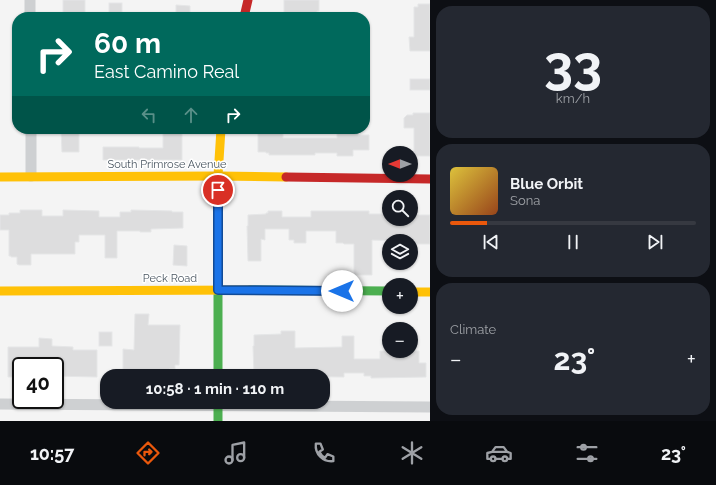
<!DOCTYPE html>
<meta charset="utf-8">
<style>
body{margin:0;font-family:Raleway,sans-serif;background:#242831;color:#f1f3f6;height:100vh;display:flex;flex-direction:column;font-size:15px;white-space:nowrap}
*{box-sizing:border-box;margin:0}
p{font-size:13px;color:#9ea1a6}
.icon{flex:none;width:22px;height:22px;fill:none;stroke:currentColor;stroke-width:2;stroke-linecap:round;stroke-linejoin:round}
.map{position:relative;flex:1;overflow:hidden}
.sheet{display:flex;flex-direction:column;gap:6px;padding:6px;background:#0d0f14;width:286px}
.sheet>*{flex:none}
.guide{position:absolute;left:12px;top:12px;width:358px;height:122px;border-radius:16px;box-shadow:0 1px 3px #0004;background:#00695c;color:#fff;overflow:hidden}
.needle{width:26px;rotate:270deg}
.tools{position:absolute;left:382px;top:146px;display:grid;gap:8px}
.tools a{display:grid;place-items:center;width:36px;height:36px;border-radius:50%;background:#171b24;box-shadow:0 1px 3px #0004;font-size:20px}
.speed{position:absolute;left:12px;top:357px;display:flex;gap:8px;font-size:20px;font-weight:700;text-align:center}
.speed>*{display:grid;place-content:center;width:52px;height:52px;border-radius:50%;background:#171b24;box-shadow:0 1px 3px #0004;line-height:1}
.speed .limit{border:2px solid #111;border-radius:6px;background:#fff;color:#111}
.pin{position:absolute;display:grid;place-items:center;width:34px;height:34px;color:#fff;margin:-17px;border:2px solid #fff;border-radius:50%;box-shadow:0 1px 4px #0007}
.me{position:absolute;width:44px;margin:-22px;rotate:270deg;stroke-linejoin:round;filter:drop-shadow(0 0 3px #0008)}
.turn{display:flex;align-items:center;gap:14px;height:84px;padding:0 16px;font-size:18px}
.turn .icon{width:52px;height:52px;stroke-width:2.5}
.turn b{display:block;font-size:28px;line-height:34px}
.lanes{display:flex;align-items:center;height:38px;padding:0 16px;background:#0003;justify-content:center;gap:20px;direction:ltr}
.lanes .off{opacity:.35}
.big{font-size:30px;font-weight:700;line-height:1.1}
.sheet .card{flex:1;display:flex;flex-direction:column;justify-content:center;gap:6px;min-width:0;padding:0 14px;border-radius:16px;background:#242831}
.sheet .dial{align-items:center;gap:0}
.dial b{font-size:52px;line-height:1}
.song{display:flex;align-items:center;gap:12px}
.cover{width:48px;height:48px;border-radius:6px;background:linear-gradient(135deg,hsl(50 70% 55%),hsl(20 70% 35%))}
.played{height:4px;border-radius:2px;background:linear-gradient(90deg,#ea580c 15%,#363941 15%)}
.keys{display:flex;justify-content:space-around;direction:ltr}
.heat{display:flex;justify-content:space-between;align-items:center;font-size:22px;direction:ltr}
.trip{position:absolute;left:100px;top:369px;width:230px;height:40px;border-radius:16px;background:#171b24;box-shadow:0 1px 3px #0004;font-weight:700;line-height:40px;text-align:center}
.dock{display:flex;height:64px;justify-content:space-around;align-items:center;background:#090b0e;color:#9ea1a6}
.dock .icon{width:28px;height:28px}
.dock .selected{color:#ea580c}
.dock b{font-size:18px;color:#f1f3f6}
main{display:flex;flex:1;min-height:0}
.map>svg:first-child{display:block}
</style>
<main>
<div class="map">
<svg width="430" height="421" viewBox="0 0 430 421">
<rect width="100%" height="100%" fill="#f4f4f4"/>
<g fill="#ddddde" stroke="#e5e6e7">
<rect x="63" y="0" width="22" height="17"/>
<path d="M284 0H319V11H317V17H284Z"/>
<rect x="109" y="3" width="13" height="14"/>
<path d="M418 4H430V51H410L409 37H414V7H418Z"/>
<path d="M176 5 190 6V17H176Z"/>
<rect x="410" y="79" width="20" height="11"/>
<path d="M413 113H430V156H414V128H404V118L407 115H413Z"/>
<path d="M61 129H79V152H62Z"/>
<path d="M258 129H283V138H337V129H358V135H369V150H353V156H337V153H315V155H269V153H266V152H258Z"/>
<path d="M163 130H182V160H103V147H139V148H163Z"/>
<path d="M20 210H42V216H63V210L99 211V217H120V212H131V210L172 211V212H183V228L151 229V232H140V231H117V258H105V235H79V242H75V254H31V265H19L17 264V257H11V256H9V230H0V215H9V213H20Z"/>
<path d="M268 211H282V217H311V211H369V214H389V219H414V215H430V244H414V241L372 240V275H354V244H344L343 243H336V231H306V243H294V240H289V229H265V240L261 239V261H248L247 226H248V215L266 214V213H268Z"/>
<path d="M174 245 187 246V266L173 265Z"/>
<path d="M135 314H149L148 325H180L179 365H175V369H169V375L164 376 144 374V376L124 375V373H123V349L134 350Z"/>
<path d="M281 331H295V348L342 347V336H354V359H380V351H419V363H426V377L371 378V376H364V373H344V377L265 376V374H254L253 346H254V335L281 334Z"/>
<rect x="99" y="332" width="13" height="14"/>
<path d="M39 338 52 339V346L73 347V350H97V377L55 376V366H21V377H8V347H39Z"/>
</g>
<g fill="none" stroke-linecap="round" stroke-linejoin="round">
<g stroke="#ced0d2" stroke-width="11">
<path d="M30 0V17"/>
<path d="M31 129V176"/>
<path d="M0 404 430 407"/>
</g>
<g stroke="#4caf50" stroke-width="9">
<path d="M218 192V376"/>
<path d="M250 290 389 291"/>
<path d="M218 402V421"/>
</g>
<g stroke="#ffc107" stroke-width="9">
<path d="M0 177 218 176 286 177"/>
<path d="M218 192V176L221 129"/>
<path d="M0 291 250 290"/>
<path d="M411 292H430"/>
</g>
<g stroke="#c62828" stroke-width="9">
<path d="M244 17 248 0"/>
<path d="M286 177 430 179"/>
</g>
</g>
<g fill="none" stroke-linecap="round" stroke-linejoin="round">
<defs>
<path id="route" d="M218 190V290L342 291"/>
</defs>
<use href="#route" stroke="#114b97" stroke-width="10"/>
<use href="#route" stroke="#1a73e8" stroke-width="7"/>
</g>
<g text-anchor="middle" stroke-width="3" stroke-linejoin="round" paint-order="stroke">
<g font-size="11" fill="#4a5661" stroke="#fff">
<text x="167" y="168">South Primrose Avenue</text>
<text x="170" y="282">Peck Road</text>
</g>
</g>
</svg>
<div class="tools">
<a><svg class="needle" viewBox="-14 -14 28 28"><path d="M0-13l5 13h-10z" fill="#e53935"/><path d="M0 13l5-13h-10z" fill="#9ea1a6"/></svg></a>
<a><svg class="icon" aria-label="search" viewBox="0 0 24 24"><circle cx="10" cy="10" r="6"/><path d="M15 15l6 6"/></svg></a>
<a><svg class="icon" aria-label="layers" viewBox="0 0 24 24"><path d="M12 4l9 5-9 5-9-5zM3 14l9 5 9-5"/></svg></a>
<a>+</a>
<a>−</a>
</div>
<div class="speed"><div class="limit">40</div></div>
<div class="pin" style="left:218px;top:190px;background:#d93025"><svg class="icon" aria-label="arrive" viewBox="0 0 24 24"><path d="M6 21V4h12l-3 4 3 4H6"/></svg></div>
<svg class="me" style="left:342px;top:291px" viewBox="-20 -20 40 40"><circle r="19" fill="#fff"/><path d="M0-13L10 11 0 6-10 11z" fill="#1a73e8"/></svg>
<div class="trip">10:58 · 1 min · 110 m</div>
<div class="guide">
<div class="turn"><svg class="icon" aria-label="right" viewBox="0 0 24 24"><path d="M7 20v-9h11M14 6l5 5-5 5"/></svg><div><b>60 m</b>East Camino Real</div></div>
<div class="lanes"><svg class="icon off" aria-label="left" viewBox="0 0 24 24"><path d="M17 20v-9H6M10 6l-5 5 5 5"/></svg><svg class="icon off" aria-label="ahead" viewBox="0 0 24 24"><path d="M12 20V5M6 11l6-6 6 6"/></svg><svg class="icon" aria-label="right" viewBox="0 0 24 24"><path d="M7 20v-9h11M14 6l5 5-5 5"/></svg></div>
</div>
</div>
<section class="sheet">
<div class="card dial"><b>33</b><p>km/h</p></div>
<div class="card">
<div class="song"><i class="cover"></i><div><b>Blue Orbit</b><p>Sona</p></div></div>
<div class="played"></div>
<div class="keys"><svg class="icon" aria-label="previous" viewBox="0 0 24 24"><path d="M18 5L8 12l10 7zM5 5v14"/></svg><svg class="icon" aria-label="pause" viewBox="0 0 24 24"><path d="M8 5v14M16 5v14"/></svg><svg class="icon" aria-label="next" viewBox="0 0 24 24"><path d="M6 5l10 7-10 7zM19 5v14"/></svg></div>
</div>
<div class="card"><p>Climate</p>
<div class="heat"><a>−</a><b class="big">23°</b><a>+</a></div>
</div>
</section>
</main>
<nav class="dock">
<b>10:57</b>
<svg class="icon selected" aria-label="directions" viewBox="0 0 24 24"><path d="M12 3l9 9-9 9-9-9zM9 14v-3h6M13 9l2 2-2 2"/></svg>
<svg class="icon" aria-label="music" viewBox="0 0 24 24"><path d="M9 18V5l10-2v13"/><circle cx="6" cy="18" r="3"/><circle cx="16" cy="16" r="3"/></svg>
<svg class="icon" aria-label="phone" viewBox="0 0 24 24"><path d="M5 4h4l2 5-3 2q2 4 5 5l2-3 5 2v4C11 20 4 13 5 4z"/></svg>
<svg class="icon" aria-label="climate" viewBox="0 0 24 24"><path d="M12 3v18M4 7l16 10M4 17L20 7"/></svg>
<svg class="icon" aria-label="car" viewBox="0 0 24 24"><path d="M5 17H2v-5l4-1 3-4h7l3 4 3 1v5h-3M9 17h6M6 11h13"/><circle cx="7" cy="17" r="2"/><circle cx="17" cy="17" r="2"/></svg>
<svg class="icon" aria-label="filters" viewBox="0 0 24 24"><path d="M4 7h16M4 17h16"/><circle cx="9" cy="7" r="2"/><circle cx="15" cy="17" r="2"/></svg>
<b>23°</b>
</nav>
